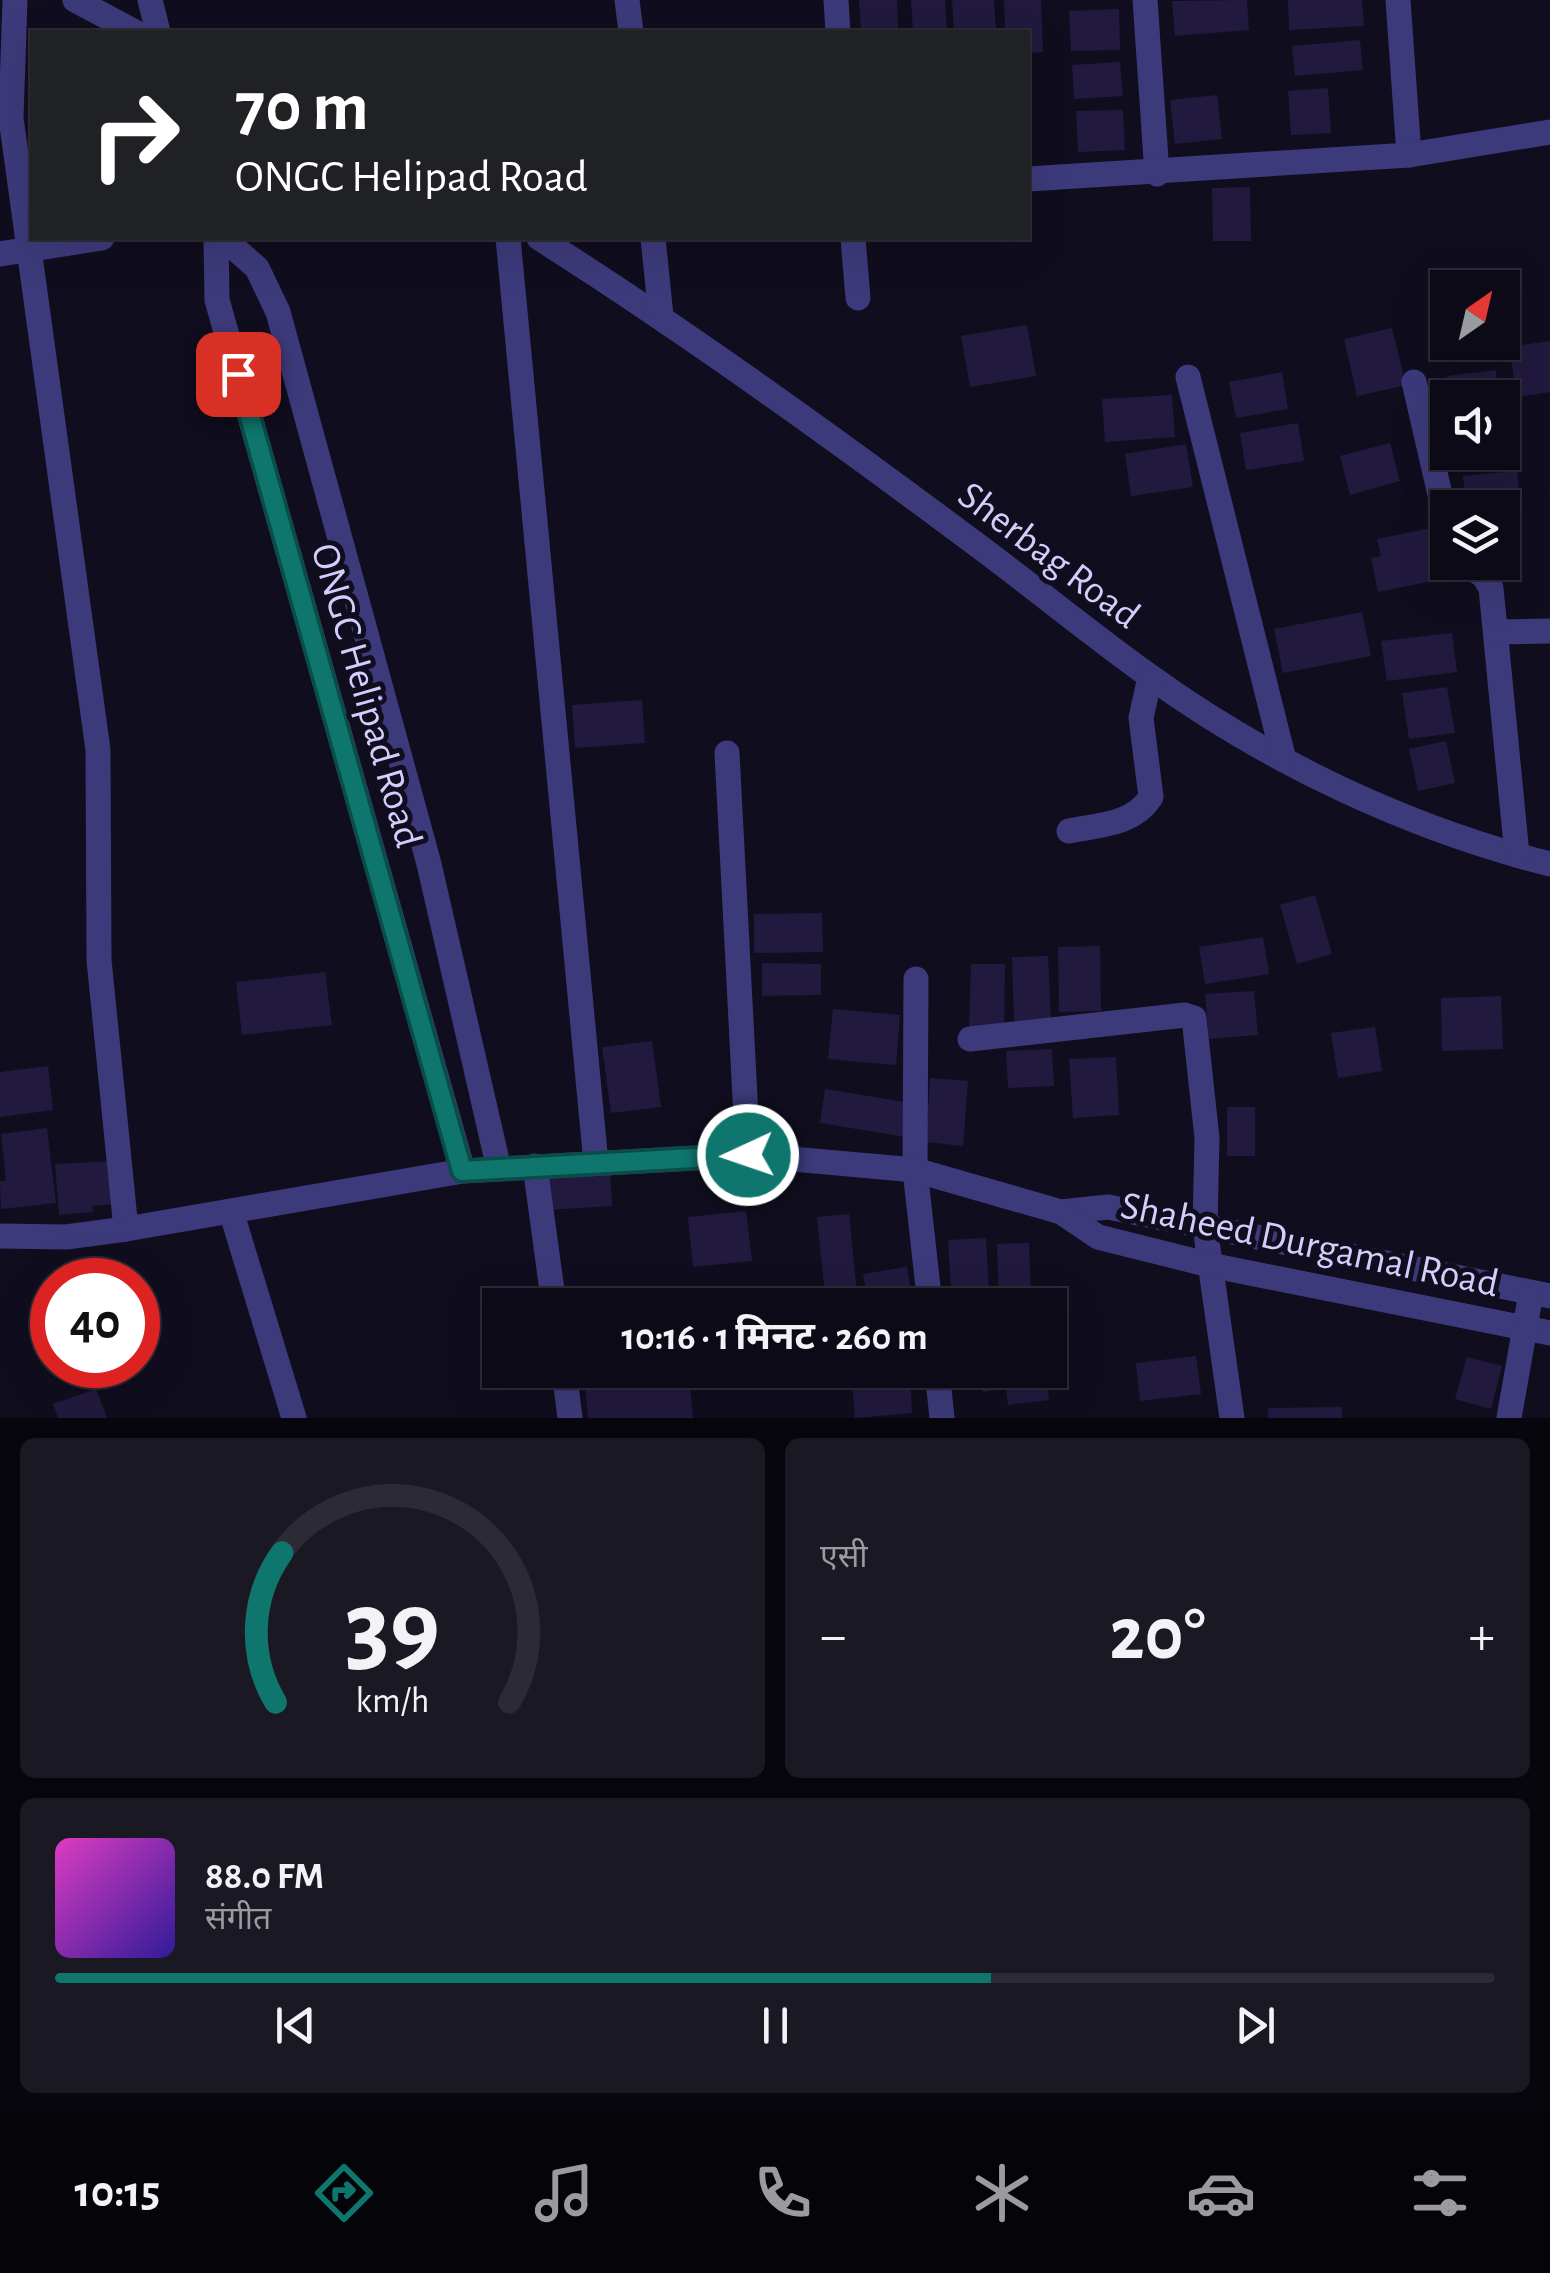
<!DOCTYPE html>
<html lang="hi">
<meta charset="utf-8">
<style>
body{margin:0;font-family:"Alegreya Sans","Noto Sans Devanagari",sans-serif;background:#1a1823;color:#f1f3f6;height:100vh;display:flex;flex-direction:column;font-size:38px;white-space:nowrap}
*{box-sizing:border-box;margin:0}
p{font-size:32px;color:#9a9aa1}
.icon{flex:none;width:55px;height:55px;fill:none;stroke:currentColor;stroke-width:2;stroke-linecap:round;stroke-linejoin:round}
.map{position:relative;height:1418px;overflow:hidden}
.panel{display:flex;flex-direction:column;gap:20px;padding:20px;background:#07060c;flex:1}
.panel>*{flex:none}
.hud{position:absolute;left:30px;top:30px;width:1000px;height:210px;border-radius:0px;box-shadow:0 10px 40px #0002,0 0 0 2px #2c2b35;background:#202124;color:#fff;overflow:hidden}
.needle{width:65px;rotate:34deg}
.fabs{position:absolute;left:1430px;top:270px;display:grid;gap:20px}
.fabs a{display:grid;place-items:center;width:90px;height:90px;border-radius:0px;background:#0c0a16;box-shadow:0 10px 40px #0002,0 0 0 2px #2c2b35;font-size:50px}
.speed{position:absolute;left:30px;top:1258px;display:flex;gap:20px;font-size:50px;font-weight:700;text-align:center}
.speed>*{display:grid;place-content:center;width:130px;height:130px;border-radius:50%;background:#0c0a16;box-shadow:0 10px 40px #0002,0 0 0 2px #2c2b35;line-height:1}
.speed .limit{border:15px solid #d22;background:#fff;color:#111}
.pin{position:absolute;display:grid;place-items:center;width:85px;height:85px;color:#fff;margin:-42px;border-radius:20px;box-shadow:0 5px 15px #0006}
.me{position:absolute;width:110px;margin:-55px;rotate:267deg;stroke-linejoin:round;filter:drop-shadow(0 0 8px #0008)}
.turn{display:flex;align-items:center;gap:35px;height:210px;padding:0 40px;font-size:45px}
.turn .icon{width:130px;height:130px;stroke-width:2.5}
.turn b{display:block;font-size:70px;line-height:85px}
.big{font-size:75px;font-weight:700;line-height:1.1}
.panel .tile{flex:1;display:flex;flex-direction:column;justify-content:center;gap:15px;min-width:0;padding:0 35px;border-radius:15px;background:#1a1823}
.panel .dial{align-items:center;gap:0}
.dial svg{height:260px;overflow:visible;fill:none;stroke:#2c2b35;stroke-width:7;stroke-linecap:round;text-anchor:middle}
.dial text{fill:#f1f3f6;stroke:none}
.song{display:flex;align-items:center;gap:30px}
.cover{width:120px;height:120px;border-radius:15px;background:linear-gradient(135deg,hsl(310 70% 55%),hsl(250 70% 35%))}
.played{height:10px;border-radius:5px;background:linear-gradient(90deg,#0f766e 65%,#2c2b35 65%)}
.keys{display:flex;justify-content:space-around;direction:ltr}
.heat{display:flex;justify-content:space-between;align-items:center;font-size:55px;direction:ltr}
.panel .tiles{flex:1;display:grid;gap:20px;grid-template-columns:1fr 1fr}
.tile:last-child{grid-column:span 2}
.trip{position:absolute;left:482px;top:1288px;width:585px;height:100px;border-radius:0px;background:#0c0a16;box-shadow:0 10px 40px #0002,0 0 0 2px #2c2b35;font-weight:700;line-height:100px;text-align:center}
.tab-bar{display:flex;height:160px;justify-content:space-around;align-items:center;background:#050409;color:#9a9aa1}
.tab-bar .icon{width:70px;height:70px}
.tab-bar .selected{color:#0f766e}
.tab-bar b{font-size:45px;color:#f1f3f6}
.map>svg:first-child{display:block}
</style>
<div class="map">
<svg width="1550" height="1418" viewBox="0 0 1550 1418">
<rect width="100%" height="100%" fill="#100d1e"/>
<g fill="#221a3e">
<path d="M859 0H897L898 29 861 31Z"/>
<path d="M911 0H945L947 32H913Z"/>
<path d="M952 0H994L996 32H954Z"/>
<path d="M1004 0H1041L1043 52 1028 53V32H1005Z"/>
<path d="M1247 0 1249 30 1175 36 1172 1Z"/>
<path d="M1288 0H1362L1364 26 1289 30Z"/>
<path d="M1119 9 1120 50 1071 51 1069 11Z"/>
<path d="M1360 40 1363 70 1295 76 1292 46Z"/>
<path d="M1120 62 1123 96 1074 99 1072 65Z"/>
<path d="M1328 88 1331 133 1291 135 1288 91Z"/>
<path d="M1217 95 1222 139 1175 144 1170 100Z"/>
<path d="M1123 110 1125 150 1078 152 1076 111Z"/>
<path d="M1250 187 1251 241H1213L1212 188Z"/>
<path d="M1027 325 1036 376 970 387 961 336Z"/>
<path d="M1392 328 1406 385 1357 396 1344 339Z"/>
<path d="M1550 341V392L1517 397 1509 347Z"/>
<path d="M1496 370 1499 398H1450L1447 376Z"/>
<path d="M1282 372 1288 409 1236 418 1229 382Z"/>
<path d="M1172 395 1175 437 1105 442 1102 399Z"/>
<path d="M1298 423 1304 461 1246 470 1240 433Z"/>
<path d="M1390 443 1400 481 1350 495 1340 456Z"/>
<path d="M1186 444 1193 487 1131 496 1125 454Z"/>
<path d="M1517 471 1521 513 1502 515V508H1466L1463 476Z"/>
<path d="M1431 528 1442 579 1378 592 1371 558 1381 556 1377 539Z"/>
<path d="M1362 612 1371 656 1283 673 1274 629Z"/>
<path d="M1452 633 1457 672 1387 681 1381 641Z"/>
<path d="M1447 687 1455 733 1409 739 1402 693Z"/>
<path d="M642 700 645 743 575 748 572 705Z"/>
<path d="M1446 741 1455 783 1418 791 1409 749Z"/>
<path d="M1315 895 1332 954 1297 964 1280 905Z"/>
<path d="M822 913 823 952 754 953V914Z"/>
<path d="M1263 937 1269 974 1205 984 1199 947Z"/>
<path d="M1100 946 1101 1011 1059 1012 1058 947Z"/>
<path d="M1048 956 1051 1020 1014 1021 1012 957Z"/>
<path d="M762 963 821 964V995L762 996Z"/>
<path d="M971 964H1005L1004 1032 969 1031Z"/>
<path d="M325 972 332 1025 242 1035 236 982Z"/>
<path d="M1254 991 1258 1035 1209 1039 1205 994Z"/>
<path d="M1501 996 1503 1049 1442 1051 1441 998Z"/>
<path d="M833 1009 900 1015 896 1065 828 1059Z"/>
<path d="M1375 1027 1382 1071 1338 1078 1331 1033Z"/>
<path d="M652 1041 661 1107 611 1113 602 1047Z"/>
<path d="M1052 1049 1054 1086 1008 1088 1006 1051Z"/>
<path d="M1116 1057 1119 1115 1073 1118 1069 1059Z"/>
<path d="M48 1066 53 1110 0 1117V1072Z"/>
<path d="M930 1078 968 1081 963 1146 926 1142Z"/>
<path d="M825 1089 911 1103 906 1137 820 1123Z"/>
<rect x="1227" y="1107" width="28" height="49"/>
<path d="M47 1128 56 1203 1 1209 0 1181H6L1 1134Z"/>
<path d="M114 1161 118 1204 92 1206 93 1212 59 1215 55 1164Z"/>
<path d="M610 1171 612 1206 546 1210 542 1175Z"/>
<path d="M746 1211 752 1261 693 1267 688 1217Z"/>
<path d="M849 1214 858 1303 826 1305 817 1217Z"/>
<path d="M986 1238 990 1305H952L948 1240Z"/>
<path d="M1029 1243 1031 1300 999 1301 997 1244Z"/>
<path d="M907 1267 913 1305H869L863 1274Z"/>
<path d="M1196 1356 1201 1394 1140 1401 1136 1363Z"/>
<path d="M1467 1357 1502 1366 1491 1409 1455 1399Z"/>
<path d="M980 1370H1046L1049 1400 1008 1405 1006 1389 983 1392Z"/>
<path d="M689 1375 693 1418H588L585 1385Z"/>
<path d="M910 1378 912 1413 855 1418 852 1382Z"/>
<path d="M96 1389 107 1418H58L53 1404Z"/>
<path d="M1342 1407V1418H1268V1408Z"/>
</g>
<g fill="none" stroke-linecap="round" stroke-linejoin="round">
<g stroke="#3d3a7b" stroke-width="25">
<path d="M15 0 11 118 98 750 99 960 126 1229"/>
<path d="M75 0 135 32"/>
<path d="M150 0 158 32"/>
<path d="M627 0 631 32"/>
<path d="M836 0 838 32"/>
<path d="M1145 0 1157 174"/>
<path d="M1398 0 1409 155"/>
<path d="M1028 179 1409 155 1550 132"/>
<path d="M216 238 217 300 463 1171"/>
<path d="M223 238 257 268 278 312 429 864 499 1169"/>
<path d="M508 238 596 1163"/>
<path d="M539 238C684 330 823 430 961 533 1024 579 1084 629 1148 675 1267 761 1407 828 1550 864"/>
<path d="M653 238 661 316"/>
<path d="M853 238 858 298"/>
<path d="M0 254 102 238"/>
<path d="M1188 377 1284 760"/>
<path d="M1414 382 1448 529"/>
<path d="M1460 562 1483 575 1491 588 1517 855"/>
<path d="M1498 632 1550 631"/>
<path d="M727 753 748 1155"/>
<path d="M1069 831C1099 825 1133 825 1151 797L1141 718 1150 677"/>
<path d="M916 979 915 1170 930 1305"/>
<path d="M970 1039 1185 1015 1194 1018 1207 1138 1205 1227 1232 1418"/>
<path d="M535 1166 554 1305"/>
<path d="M231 1211 294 1418"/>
<path d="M1061 1212 1108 1207 1550 1296"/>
<path d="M0 1236 66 1237 126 1229 463 1171 748 1155 915 1170 1061 1212 1098 1237 1210 1265 1550 1333"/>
<path d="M564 1370 570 1418"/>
<path d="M937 1370 942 1418"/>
<path d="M1509 1418 1531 1293"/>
</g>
</g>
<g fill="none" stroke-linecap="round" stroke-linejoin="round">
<defs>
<path id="route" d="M238 374 462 1171 748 1155"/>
</defs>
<use href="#route" stroke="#0a4d48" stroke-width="25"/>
<use href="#route" stroke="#0f766e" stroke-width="18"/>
</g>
<g text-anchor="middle" stroke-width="10" stroke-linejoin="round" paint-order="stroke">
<g font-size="40" fill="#d3cdfc" stroke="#100d1e">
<text transform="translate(1050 554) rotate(37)" y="14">Sherbag Road</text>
<text transform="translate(368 695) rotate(74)" y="14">ONGC Helipad Road</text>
<text transform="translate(1310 1243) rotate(12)" y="14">Shaheed Durgamal Road</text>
</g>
</g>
</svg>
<div class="fabs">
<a><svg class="needle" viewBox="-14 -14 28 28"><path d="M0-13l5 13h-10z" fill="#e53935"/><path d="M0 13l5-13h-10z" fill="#9a9aa1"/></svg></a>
<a><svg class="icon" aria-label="sound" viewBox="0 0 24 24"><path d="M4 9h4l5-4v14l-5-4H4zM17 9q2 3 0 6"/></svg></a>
<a><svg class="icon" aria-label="layers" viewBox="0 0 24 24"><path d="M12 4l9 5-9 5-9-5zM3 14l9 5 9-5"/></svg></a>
</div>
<div class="speed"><div class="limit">40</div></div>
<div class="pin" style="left:238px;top:374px;background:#d93025"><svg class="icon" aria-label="arrive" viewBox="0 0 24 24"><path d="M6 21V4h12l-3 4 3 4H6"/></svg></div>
<svg class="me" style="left:748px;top:1155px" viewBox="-20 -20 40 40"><circle r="17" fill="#0f766e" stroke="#fff" stroke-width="3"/><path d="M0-11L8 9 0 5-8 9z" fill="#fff"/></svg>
<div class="trip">10:16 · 1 मिनट · 260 m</div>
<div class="hud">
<div class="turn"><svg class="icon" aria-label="right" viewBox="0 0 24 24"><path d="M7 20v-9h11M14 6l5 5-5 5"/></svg><div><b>70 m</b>ONGC Helipad Road</div></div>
</div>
</div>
<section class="panel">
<div class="tiles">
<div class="tile dial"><svg viewBox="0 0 100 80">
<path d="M14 69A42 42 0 1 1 86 69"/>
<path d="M14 69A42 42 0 0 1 16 23" stroke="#0f766e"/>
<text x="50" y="56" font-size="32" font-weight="700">39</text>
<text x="50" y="72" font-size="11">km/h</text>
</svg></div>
<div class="tile"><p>एसी</p>
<div class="heat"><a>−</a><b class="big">20°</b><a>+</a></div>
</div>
<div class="tile">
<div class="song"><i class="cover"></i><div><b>88.0 FM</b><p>संगीत</p></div></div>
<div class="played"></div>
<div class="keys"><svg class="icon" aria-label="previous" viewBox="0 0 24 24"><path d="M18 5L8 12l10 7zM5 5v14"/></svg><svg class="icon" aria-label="pause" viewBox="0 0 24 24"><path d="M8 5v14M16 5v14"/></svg><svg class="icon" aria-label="next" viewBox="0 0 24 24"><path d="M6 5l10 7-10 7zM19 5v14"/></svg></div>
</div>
</div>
</section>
<nav class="tab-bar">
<b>10:15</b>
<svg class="icon selected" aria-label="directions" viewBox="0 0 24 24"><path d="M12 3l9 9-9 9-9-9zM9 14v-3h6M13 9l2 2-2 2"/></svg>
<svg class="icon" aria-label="music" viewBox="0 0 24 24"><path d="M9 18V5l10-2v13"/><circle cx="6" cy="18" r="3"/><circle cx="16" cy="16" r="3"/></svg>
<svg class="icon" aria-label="phone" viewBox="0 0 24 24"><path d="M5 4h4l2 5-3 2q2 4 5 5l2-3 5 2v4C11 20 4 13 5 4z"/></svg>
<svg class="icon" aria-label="climate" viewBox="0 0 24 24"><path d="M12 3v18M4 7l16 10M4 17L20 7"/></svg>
<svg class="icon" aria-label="car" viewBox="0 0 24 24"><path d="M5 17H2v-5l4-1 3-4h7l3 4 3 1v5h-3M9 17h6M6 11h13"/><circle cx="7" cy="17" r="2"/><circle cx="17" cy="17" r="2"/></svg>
<svg class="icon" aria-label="filters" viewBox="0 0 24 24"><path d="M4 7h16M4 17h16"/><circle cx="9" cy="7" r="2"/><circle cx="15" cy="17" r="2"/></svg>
</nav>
